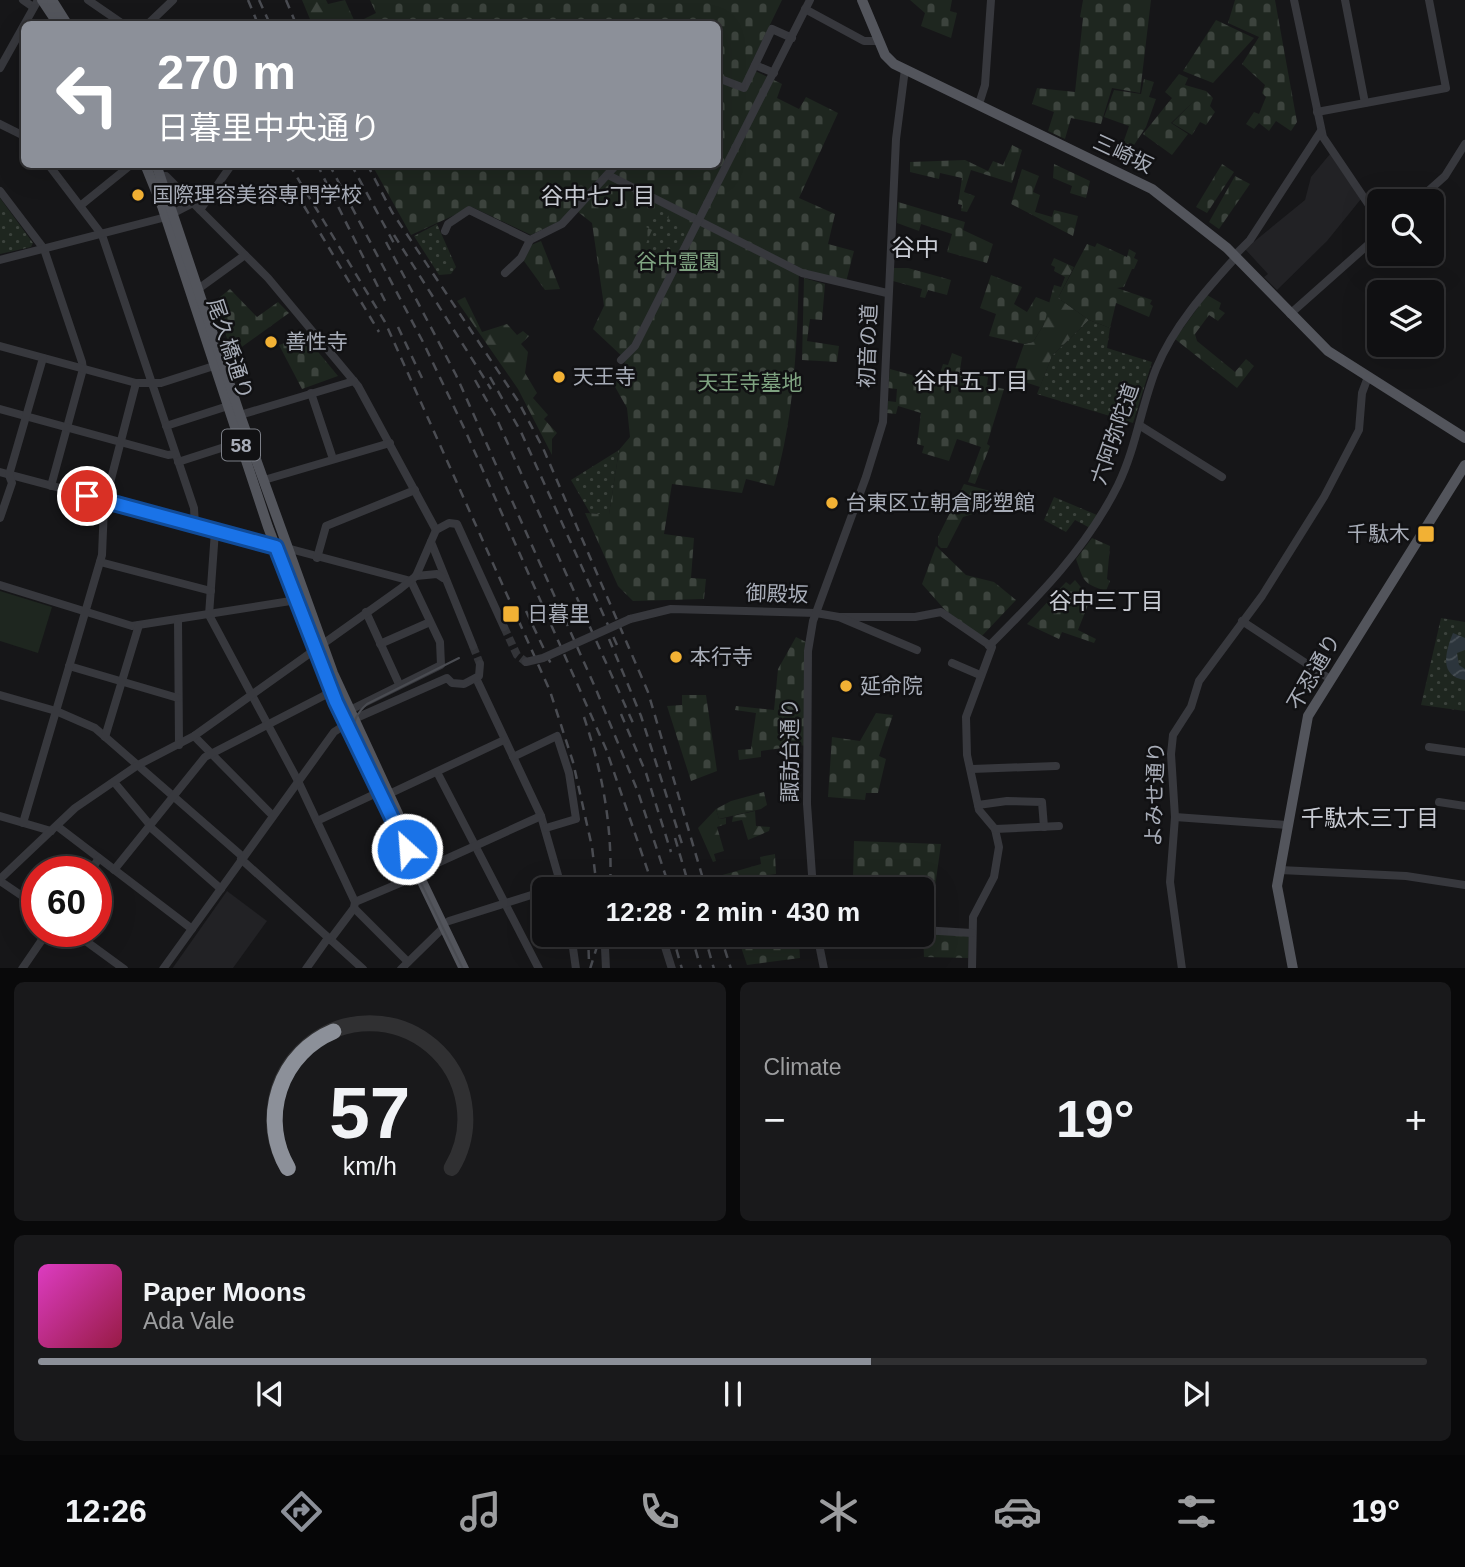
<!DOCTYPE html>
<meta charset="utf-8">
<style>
body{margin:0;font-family:Arial,"Noto Sans JP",sans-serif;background:#19191b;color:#f1f3f6;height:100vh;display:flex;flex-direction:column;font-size:26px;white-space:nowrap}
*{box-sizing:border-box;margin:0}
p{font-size:23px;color:#9c9d9f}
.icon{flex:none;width:38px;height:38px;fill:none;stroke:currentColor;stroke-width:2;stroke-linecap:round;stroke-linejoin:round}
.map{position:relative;height:968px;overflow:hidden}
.side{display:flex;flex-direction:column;gap:14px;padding:14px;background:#09090a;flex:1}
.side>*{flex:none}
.hud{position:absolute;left:21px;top:21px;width:700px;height:147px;border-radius:10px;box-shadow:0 7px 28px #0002,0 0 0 2px #303032;background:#8c9099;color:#fff;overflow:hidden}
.fabs{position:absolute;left:1367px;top:189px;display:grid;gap:14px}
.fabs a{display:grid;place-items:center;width:77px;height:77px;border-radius:10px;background:#101012;box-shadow:0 7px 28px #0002,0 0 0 2px #303032;font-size:35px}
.speed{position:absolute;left:21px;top:856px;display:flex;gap:14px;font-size:35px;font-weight:700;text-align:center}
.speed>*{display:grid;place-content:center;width:91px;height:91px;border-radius:50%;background:#101012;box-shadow:0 7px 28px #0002,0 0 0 2px #303032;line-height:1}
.speed .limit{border:10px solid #d22;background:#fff;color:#111}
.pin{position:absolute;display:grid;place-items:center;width:60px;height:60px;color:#fff;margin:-30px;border:4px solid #fff;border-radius:50%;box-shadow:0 2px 7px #0007}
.me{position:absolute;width:77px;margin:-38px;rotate:334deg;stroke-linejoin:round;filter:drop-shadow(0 0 5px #0008)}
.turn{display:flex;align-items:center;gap:24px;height:147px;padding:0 21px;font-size:32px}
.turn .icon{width:91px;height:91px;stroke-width:2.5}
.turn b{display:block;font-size:49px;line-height:60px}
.big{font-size:52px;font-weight:800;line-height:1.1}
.side .widget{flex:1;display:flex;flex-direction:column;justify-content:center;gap:10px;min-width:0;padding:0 24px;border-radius:10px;background:#19191b}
.side .dial{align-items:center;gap:0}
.dial svg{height:182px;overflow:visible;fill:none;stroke:#303032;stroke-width:7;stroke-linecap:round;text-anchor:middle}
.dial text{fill:#f1f3f6;stroke:none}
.song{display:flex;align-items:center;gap:21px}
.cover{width:84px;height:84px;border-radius:10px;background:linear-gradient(135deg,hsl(310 70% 55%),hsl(340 70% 35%))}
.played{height:7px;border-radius:4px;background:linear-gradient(90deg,#8c9099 60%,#303032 60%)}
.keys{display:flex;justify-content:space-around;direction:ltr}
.heat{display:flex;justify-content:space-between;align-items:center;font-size:38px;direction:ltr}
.side .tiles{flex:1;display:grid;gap:14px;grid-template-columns:1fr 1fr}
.widget:last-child{grid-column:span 2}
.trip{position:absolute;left:532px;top:877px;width:402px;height:70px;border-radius:10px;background:#101012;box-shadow:0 7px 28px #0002,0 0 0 2px #303032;font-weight:800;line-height:70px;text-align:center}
.tab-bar{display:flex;height:112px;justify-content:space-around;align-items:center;background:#060607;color:#9c9d9f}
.tab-bar .icon{width:49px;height:49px}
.tab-bar .current{color:#8c9099}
.tab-bar b{font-size:32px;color:#f1f3f6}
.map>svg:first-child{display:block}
</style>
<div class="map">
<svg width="1465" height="969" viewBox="0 0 1465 969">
<defs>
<pattern id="forest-firs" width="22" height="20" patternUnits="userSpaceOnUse" patternTransform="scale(1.75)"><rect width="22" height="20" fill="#1e261f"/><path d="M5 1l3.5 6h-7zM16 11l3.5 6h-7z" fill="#3c433d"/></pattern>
<pattern id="cemetery-stones" width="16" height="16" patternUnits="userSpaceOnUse" patternTransform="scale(1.75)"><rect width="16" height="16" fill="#1e261f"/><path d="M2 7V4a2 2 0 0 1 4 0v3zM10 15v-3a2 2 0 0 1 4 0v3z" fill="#3c433d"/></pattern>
<pattern id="park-dots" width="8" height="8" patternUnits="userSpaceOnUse" patternTransform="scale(1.75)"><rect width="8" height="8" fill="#1e261f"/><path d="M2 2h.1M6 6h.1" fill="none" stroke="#3c433d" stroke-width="1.8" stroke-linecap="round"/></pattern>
<pattern id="water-waves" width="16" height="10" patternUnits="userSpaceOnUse" patternTransform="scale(1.75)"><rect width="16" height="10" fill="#2c353c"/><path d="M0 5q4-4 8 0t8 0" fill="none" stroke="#485056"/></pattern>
</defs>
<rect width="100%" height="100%" fill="#161618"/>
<g fill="#222225">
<path d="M1330 154 1361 199 1327 241 1277 290 1264 277 1268 274 1245 249 1305 200 1311 177Z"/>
<path d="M227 891 267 921 233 968 172 969Z"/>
</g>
<g fill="url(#forest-firs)">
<path d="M302 0H326L328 4 345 0 354 20 346 24H312Z"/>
<path d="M1054 258 1074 267 1058 298 1089 320 1052 356 1040 387 1012 378 1024 344 1033 342 1043 326 1054 285 1061 287 1065 277 1054 271 1055 267 1051 265Z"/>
<path d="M465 297 482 332 507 324 517 335 523 331 529 336 521 344 528 352 525 373 537 393 533 398 548 415 544 419 557 433 552 439V455L518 389 457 301Z"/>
<path d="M964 484 994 492 995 497 978 499 973 514 963 517 947 548H941L938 545V537Z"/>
<path d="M716 809 719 819 726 818V824L717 827 724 851 714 854 716 861 713 862 698 828Z"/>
<path d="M755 811 756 826 770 827 769 831 748 840 742 820 732 822 733 816Z"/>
</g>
<g fill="url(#cemetery-stones)">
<path d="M370 0H782L749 68 782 84 777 98 799 109 806 97 838 113 799 198 835 214 828 244 854 251 846 282 799 269C797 343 795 415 774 486L746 479 742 493 672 484 664 534 694 538 691 578 706 579 704 599 633 601 618 586 585 513 609 514 619 450 630 437 627 408 614 385 626 360 593 329 604 306 592 223 573 208 560 221 531 235 472 207 411 235 372 165 718 164V24H354L376 13Z"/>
<path d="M910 0H952L950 11 957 13 951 38 921 26 925 13Z"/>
<path d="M1083 0H1151L1140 93 1112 88 1101 124 1071 118 1065 139 1048 131 1054 112 1032 104 1037 88 1075 92 1083 18 1080 17Z"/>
<path d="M1235 0H1275L1297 122 1291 131 1276 121 1269 131 1259 123 1254 129 1246 124 1254 112 1259 114 1266 97 1262 93 1265 85 1242 64 1259 37 1228 23Z"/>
<path d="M1216 20 1254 38 1213 83 1183 71Z"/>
<path d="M1179 74 1188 78 1185 85 1206 91 1213 98 1210 106 1215 112 1206 125 1200 122 1192 135 1172 123 1195 100 1171 123 1188 134 1172 155 1143 134 1172 98 1165 92Z"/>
<path d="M1144 79 1154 82 1149 97 1156 99 1146 127 1122 163 1125 151 1121 149 1129 126 1104 117 1114 90 1141 94Z"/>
<path d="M1012 145 1022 150 1012 183 971 170 964 192 975 196 967 212 961 211 962 205 958 204 962 178 940 173 939 179 910 172V162L965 160 988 171 993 161 1003 165Z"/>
<path d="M1054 164 1090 181 1086 198 1070 193 1072 186 1053 178Z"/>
<path d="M1222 164 1234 172 1207 213 1196 207Z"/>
<path d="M1022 169 1039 176 1033 192 1040 195 1035 212 1052 217 1054 210 1078 216 1073 236 1011 204Z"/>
<path d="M1235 176 1250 184 1219 229 1209 222Z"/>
<path d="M898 202 965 222 963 230 993 244 987 263 947 252 952 234 921 224 919 231 897 223Z"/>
<path d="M541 241 560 289 545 290 524 261 531 245Z"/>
<path d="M1097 243 1127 257 1129 249 1136 253 1134 258 1138 260 1134 269H1132L1124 287 1117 288 1152 300 1150 304 1153 306 1149 317 1116 303 1110 328 1089 320 1058 298 1087 244 1095 247Z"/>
<path d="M894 268H908L951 280 947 295 928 290 925 298 920 297 922 289 893 281Z"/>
<path d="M991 275 1022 287 1014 304 1027 312 1036 297 1051 303 1043 326 1033 342 1024 344 989 336 996 314 980 308Z"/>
<path d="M804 278 825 284 822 320 810 319 807 341 839 346 837 362 802 360Z"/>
<path d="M230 289 257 317 278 302 289 313 232 354 215 301Z"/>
<path d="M1207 295 1221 303 1219 309 1225 313 1218 321 1209 315 1195 334 1197 341 1235 372 1246 359 1254 366 1237 388 1175 339Z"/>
<path d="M305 336 338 376 302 389 279 345Z"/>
<path d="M952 353 962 357 960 370 988 377 987 385 1004 389 987 444 990 446 975 484 968 482 981 447 957 439 949 461 922 453 924 446 917 444 921 413 898 406 896 414 887 413 888 401 896 402 897 389 888 388 890 369 937 382 943 364 948 365Z"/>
<path d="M1092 538 1110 546 1107 579 1110 581 1106 591C1082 583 1084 581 1076 559Z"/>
<path d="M936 546 966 575 994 582 1016 600 981 637 945 610 922 584Z"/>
<path d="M1075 580 1085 592 1081 602 1088 605 1078 630 1096 639 1094 643 1062 632 1059 639 1027 624 1066 582 1070 585Z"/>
<path d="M796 637 806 642V745L761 751V757L739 760 738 750 751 749 756 713 735 710 736 706 774 710 778 669Z"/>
<path d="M682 695H706L717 771 691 781 667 706 682 705Z"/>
<path d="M876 713 893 715 879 756 886 759 878 793H866L865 800 828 797 832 737 860 741Z"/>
<path d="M764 792 767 805 761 809 719 819 716 809 731 801Z"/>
<path d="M854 841 941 844 934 894 922 893V889H865L853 878Z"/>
<path d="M775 854 776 874 763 876 762 889H723L719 876 761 864 760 857Z"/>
<path d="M923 932 969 935 968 958 924 957Z"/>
<path d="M737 935H814L815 939 799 940 800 958 747 965Z"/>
</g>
<g fill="url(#park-dots)">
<path d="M0 198 33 243 31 247 0 254Z"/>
<path d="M663 203 673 207 667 218 690 230 674 263 644 248 652 230 646 227 654 210 658 212Z"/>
<path d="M437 224 456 267 451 274 439 275 414 236Z"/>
<path d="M1089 320 1110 328 1107 348 1152 362 1133 423 1037 394 1052 356Z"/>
<path d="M619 450 609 515 590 513 571 480Z"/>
<path d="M1054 497 1097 515 1090 528 1075 520 1066 532 1044 520Z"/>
<path d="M1441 618 1465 622V711L1421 705Z"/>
</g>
<path fill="#1e261f" d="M0 591 52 607 38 653 0 641Z"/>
<path fill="url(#water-waves)" d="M1453 633 1465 638V650L1457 653 1459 665 1465 669V680C1439 676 1445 653 1453 633Z"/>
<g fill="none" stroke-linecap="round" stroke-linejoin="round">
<g stroke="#333438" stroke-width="8" stroke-dasharray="8 4" stroke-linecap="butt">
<path d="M504 627 517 655 526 662"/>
<path d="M473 646 480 664"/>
</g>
<g stroke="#37383d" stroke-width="8">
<path d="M23 0 33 7"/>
<path d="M88 0 123 24"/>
<path d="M1294 0 1323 137 1379 220"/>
<path d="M1345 0 1365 103"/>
<path d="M805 9 864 41H878"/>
<path d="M148 24 173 0"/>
<path d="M755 65 774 73"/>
<path d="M0 68 38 0"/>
<path d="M718 78 744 88 772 29 792 38"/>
<path d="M979 104 985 85 991 0"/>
<path d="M1317 112 1446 88 1429 0"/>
<path d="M0 124 24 136"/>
<path d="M48 164 102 235 194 508 195 526"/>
<path d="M608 175 802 273 887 293"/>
<path d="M161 176H166L268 278 358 386 436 530"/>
<path d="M0 191 44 249 82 362 83 369 51 486"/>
<path d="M1417 201 1445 176 1465 144"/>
<path d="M80 206 132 164"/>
<path d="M200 210 232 164"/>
<path d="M445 231 448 224 469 210 530 240 562 224 617 164"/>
<path d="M1234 256 1250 240 1321 131"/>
<path d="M0 260 166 217 193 203"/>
<path d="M505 273 521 258 530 240"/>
<path d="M194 292 245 255"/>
<path d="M1290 314 1379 235"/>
<path d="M0 346 136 383H161L220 364"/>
<path d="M621 360 635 346 810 0"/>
<path d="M311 393 333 459"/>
<path d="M0 409 168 455 175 454"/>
<path d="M240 415 354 381"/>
<path d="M1139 425 1222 477"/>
<path d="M166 426 228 406"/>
<path d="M178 462 240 442"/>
<path d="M0 472 411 581"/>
<path d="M264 480 390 443"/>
<path d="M0 518 12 483 9 475 43 358"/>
<path d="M215 531 209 615 298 781 355 902"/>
<path d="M431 542 473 646"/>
<path d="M317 558 326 526 415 490"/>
<path d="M100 562 211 591"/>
<path d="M416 576 437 574 443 578"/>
<path d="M0 585 132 626 297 600"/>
<path d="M366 612 399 684"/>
<path d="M839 617H915L941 612 992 647 966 717 967 755 979 810 995 829 999 847 994 877 973 917 972 969"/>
<path d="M630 619 671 609 816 613 839 617 917 650"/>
<path d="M178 620 179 745"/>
<path d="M1242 621 1330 679"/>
<path d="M380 644 430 622"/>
<path d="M989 646C1039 596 1086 549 1118 485 1136 448 1141 407 1156 369 1173 327 1206 290 1236 257"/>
<path d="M952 663 980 675"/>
<path d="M69 666 178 698"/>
<path d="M476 678 541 816 562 889"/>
<path d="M0 695 56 711 95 728 243 857"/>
<path d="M348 711 441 665 440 642 411 581"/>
<path d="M194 736 273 816"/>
<path d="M105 737 139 625"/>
<path d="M1429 747 1465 752"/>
<path d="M513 757 557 736 569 773 576 819 546 828"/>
<path d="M972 769 1056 766"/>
<path d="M437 772 539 969"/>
<path d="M114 782 150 825"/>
<path d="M389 794 504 740"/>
<path d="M1439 802 1465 806"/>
<path d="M978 805 1007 801 1042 802 1044 827"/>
<path d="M0 816 51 831"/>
<path d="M1175 817 1287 825"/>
<path d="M317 821 379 792"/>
<path d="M23 823 102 555 104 506 136 383"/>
<path d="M57 826 192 929"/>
<path d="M149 826 221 889"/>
<path d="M995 829 1059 826"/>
<path d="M241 859 363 969"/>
<path d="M424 869 541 816"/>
<path d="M114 870 205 757 331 692"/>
<path d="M1280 870 1406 876 1465 885"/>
<path d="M90 872 99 858"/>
<path d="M0 879 75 808 138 765 194 736 400 589 416 576 436 530 449 523 457 524 504 627"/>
<path d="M0 881 37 906"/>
<path d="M813 889 807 804 808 651 813 621 866 477 883 422 896 139 905 69"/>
<path d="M354 908 408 962"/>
<path d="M449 921 544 891"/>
<path d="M922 930 972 933"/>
<path d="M72 931 124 969"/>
<path d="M571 934 576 969"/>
<path d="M661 934 672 969"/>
<path d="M817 934 824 969"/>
<path d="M330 940 354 908 355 902 419 875"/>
<path d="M22 969 48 931"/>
<path d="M163 969 334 732 354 719 447 678 452 683 464 684 479 676 480 664"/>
<path d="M306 969 328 938"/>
<path d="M401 969 444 927"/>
<path d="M606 969 605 948 610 934"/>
<path d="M1182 969 1170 882 1175 817 1171 754 1173 735 1191 707 1199 681 1262 596 1324 497 1359 430 1362 393 1368 377"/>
</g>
<g stroke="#53555c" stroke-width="10">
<path d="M42 0 58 24"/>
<path d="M52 0 67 24"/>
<path d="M862 0 885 55 894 64 1152 189 1227 248 1328 351 1465 438"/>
<path d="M145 164 162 206 268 527 331 692 464 969"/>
<path d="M156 164 240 415 333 673 419 859"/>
<path d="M1293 969 1277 886 1308 716 1465 465"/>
</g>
<path stroke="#4a4c52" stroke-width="2" d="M459 658 367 704C351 718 349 734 357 752L463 969"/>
<g stroke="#4a4c52" stroke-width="2.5" stroke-dasharray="9 7" stroke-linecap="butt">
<path d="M248 0 258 24"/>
<path d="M259 0 270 24"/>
<path d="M286 0 296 24"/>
<path d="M289 164 385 322 550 691 573 762 592 847 597 889"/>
<path d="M317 164 387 305"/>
<path d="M329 164 423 342 465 430 606 749 654 889"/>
<path d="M351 164 396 247"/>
<path d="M367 164 392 212 518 401 543 448 648 692 706 889"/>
<path d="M304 206 379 332"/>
<path d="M394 235 491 389"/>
<path d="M386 242 456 375 595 687 638 792 670 889"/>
<path d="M398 327 422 378"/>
<path d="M490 377 521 432 617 645"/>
<path d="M475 380 495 415 633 723"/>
<path d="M526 611 551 664"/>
<path d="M609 639 641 716 683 847"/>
<path d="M621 714 646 773 671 852"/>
<path d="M584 717C603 774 613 829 610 889"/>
<path d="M675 838 690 889"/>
<path d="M588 934 589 962"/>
<path d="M672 934 682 969"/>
<path d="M691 934 701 969"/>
<path d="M704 934 714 969"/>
<path d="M720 934 731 969"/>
<path d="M590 969 601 934"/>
</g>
<path stroke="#37383d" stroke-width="8" d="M526 662 543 658 630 619"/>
</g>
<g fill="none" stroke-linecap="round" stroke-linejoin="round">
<defs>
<path id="route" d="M87 496 276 547 336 702 407 849"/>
</defs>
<use href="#route" stroke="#114b97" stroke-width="18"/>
<use href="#route" stroke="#1a73e8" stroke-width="12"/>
</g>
<g fill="#f2b134" stroke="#111113" stroke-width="2.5">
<circle cx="138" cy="195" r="7"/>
<circle cx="271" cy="342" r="7"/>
<circle cx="559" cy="377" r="7"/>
<circle cx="832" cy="503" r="7"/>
<rect x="1417" y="525" width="18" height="18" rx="3.5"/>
<rect x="502" y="605" width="18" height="18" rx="3.5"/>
<circle cx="676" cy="657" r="7"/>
<circle cx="846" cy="686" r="7"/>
</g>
<g text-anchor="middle" stroke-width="5" stroke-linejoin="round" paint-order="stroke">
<rect fill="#111113" stroke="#7b7e86" stroke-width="2" x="222" y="429.5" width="38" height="31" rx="5"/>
<g font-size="19" font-weight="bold" fill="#a8adb8">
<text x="241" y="452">58</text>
</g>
<g font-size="21" fill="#a8adb8" stroke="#111113">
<text transform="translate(1123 154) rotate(25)" y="7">三崎坂</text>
<text transform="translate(868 346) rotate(-88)" y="7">初音の道</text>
<text transform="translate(230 349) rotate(72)" y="7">尾久橋通り</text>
<text transform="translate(1115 434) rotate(-71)" y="7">六阿弥陀道</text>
<text transform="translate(777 594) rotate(2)" y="7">御殿坂</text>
<text transform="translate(1314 672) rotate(-60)" y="7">不忍通り</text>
<text transform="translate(790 750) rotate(-90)" y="7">諏訪台通り</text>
<text transform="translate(1155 794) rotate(-88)" y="7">よみせ通り</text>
</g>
<g font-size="21" fill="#a8adb8" stroke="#111113" text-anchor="start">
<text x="152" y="202">国際理容美容専門学校</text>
<text x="285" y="349">善性寺</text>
<text x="573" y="384">天王寺</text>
<text x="846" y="510">台東区立朝倉彫塑館</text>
<text x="1410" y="541" text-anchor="end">千駄木</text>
<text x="527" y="621">日暮里</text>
<text x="690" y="664">本行寺</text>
<text x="860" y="693">延命院</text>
</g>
<g font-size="21" fill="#7fa381" stroke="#111113">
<text x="678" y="269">谷中霊園</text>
<text x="750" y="390">天王寺墓地</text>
</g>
<g font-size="23" fill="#c9ccd4" stroke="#111113">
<text x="598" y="204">谷中七丁目</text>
<text x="971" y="389">谷中五丁目</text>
<text x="1106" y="609">谷中三丁目</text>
<text x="1370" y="826">千駄木三丁目</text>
</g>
<g font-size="24" fill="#c9ccd4" stroke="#111113">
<text x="915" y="256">谷中</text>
</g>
</g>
</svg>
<div class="fabs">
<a><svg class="icon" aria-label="search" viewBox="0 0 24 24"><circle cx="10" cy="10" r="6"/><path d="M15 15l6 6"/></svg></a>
<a><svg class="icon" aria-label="layers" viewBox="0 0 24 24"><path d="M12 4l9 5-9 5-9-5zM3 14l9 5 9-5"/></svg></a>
</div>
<div class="speed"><div class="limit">60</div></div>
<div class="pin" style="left:87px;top:496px;background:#d93025"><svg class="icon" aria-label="arrive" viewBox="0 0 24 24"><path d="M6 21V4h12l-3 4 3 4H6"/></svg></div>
<svg class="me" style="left:407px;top:849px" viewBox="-20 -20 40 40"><circle r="17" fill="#1a73e8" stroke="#fff" stroke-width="3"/><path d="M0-11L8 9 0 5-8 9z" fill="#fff"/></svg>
<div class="trip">12:28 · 2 min · 430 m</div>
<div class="hud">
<div class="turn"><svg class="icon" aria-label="left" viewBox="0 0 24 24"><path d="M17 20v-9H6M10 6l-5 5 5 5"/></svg><div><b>270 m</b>日暮里中央通り</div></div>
</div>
</div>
<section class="side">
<div class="tiles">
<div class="widget dial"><svg viewBox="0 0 100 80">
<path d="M14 69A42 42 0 1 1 86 69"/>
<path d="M14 69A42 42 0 0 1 34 9" stroke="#8c9099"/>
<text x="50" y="56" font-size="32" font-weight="700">57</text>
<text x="50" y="72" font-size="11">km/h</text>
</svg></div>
<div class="widget"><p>Climate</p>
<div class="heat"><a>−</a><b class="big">19°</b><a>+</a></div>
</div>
<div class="widget">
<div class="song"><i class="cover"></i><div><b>Paper Moons</b><p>Ada Vale</p></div></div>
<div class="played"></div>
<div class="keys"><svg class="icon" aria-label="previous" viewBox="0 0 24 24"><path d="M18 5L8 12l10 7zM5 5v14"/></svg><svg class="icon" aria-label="pause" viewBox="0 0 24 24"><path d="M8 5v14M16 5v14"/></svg><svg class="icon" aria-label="next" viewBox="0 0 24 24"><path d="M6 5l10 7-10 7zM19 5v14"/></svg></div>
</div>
</div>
</section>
<nav class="tab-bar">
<b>12:26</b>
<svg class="icon current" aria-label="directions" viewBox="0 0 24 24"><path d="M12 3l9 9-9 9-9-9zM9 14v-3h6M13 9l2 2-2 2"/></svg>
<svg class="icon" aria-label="music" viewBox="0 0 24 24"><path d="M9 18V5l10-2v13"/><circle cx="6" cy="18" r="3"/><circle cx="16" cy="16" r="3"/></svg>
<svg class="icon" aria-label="phone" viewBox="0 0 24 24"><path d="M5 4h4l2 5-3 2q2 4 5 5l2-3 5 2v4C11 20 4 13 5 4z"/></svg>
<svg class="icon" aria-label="climate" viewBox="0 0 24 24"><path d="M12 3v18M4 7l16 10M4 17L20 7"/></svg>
<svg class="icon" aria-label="car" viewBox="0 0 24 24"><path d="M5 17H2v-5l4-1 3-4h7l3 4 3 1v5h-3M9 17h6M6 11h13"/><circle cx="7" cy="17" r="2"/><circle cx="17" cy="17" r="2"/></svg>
<svg class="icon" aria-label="filters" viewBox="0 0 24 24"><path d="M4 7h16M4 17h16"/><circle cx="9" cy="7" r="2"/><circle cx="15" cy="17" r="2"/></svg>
<b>19°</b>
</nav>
